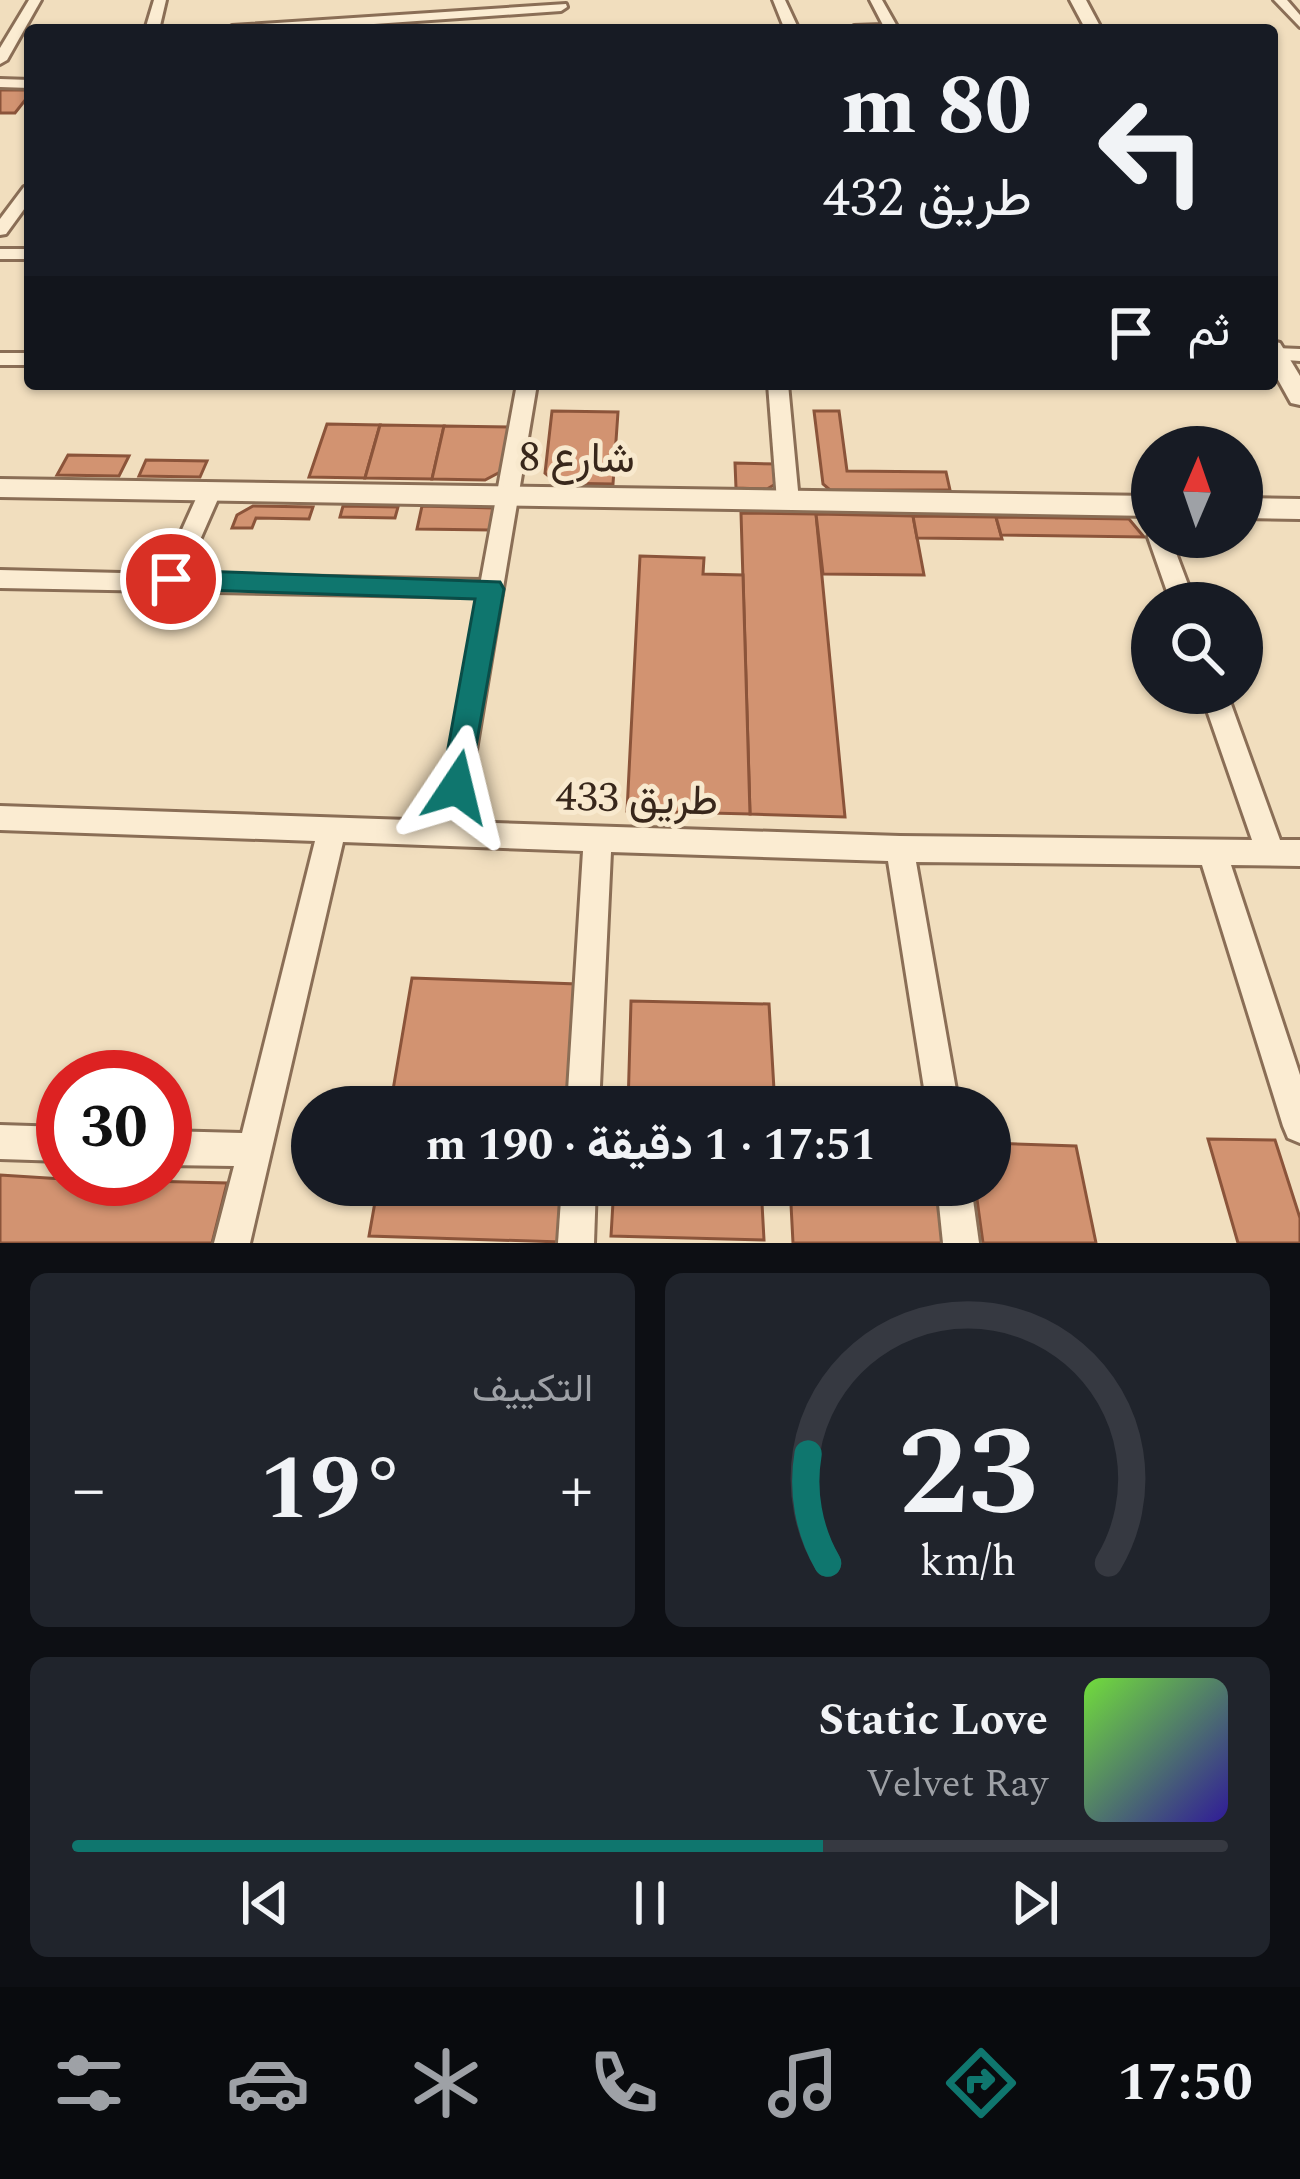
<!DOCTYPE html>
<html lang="ar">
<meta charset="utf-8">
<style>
body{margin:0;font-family:Spectral,Vazirmatn,serif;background:#20242c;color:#f1f3f6;direction:rtl;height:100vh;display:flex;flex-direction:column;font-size:45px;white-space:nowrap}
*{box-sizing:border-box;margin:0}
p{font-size:39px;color:#9ea1a6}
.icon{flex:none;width:66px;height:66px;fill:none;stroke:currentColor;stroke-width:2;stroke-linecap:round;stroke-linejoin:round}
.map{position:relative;height:1243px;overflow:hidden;direction:ltr}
.details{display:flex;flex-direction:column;gap:30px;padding:30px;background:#0d0f14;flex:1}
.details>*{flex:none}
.guide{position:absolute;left:24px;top:24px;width:1254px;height:366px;border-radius:12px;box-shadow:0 3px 9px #0004;direction:rtl;background:#171b24;color:#f1f3f6;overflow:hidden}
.needle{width:78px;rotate:2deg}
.tools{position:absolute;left:1131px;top:426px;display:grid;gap:24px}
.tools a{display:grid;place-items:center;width:132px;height:132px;border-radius:50%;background:#171b24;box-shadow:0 3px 9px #0004;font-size:60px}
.speed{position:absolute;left:36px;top:1050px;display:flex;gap:24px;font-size:60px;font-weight:700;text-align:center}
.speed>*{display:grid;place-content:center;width:156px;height:156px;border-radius:50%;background:#171b24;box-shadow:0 3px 9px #0004;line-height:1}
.speed .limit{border:18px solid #d22;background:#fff;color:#111}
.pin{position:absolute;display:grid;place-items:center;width:102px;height:102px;color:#fff;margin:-51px;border:6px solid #fff;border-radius:50%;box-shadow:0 3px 12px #0007}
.me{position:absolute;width:132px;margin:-66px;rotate:10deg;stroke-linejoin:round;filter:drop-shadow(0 0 9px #0008)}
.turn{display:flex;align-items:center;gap:42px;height:252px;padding:0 48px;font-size:54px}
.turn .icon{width:156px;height:156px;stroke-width:2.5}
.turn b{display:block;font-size:84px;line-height:102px}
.then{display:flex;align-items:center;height:114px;padding:0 48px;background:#0003;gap:24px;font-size:45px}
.big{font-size:90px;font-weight:700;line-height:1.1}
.details .card{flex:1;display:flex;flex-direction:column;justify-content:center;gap:18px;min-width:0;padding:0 42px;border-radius:18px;background:#20242c}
.details .dial{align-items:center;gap:0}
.dial svg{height:312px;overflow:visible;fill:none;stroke:#363941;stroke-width:7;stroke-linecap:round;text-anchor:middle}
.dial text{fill:#f1f3f6;stroke:none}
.song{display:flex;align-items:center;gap:36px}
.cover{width:144px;height:144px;border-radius:18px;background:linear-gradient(135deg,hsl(100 70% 55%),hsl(250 70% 35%))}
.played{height:12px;border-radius:6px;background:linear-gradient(90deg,#0f766e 65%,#363941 65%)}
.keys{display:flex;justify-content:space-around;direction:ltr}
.heat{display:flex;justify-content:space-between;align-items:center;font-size:66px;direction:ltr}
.details .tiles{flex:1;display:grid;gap:30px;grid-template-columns:1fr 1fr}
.card:last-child{grid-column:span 2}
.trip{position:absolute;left:291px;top:1086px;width:720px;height:120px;border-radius:60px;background:#171b24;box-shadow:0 3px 9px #0004;font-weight:700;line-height:120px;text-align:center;direction:rtl}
.dock{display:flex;height:192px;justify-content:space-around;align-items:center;background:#090b0e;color:#9ea1a6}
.dock .icon{width:84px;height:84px}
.dock .on{color:#0f766e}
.dock b{font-size:54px;color:#f1f3f6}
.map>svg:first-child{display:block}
</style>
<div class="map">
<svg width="1300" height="1243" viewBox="0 0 1300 1243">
<rect width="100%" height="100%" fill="#f1debe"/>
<g fill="#d29371" stroke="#8b543a" stroke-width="3">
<path d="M0 90H30V94L15 113H0Z"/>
<path d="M552 411 618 412 613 484 557 483 545 473Z"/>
<path d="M814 411H839L847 471 946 472 950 490H830L823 484Z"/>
<path d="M327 424 380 425 365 478 309 477Z"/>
<path d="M380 425 444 426 432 479 365 478Z"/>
<path d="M444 426 509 427 502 471 485 480 432 479Z"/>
<path d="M68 455 129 456 119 476 57 475Z"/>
<path d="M146 460 207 461 200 477 139 476Z"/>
<path d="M735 463 778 464 779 482 767 489 736 488Z"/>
<path d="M253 506 313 507 309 519 256 518 252 528H232L237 515Z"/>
<path d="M343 506 398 507 395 518 340 517Z"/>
<path d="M422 506 494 508 490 530 417 529Z"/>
<path d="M741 513 816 514 845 817 750 814Z"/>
<path d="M816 514 913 516 924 575 823 574Z"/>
<path d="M913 516 996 517 1002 539 917 538Z"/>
<path d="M996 517 1129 519 1144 537 1001 535Z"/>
<path d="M640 556 704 558 703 574 743 575 750 814 627 811Z"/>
<path d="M412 978 577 984 567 1100 393 1090Z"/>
<path d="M631 1001 769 1004 775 1107H628Z"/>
<path d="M1208 1139 1275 1140 1300 1218V1243H1238Z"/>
<path d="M990 1143 1076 1146 1096 1243H983L975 1185H990Z"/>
<path d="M0 1175 63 1179 227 1183 212 1243H0Z"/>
<path d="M378 1185H567L562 1242 369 1236Z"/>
<path d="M614 1185H761L764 1240 611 1236Z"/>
<path d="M790 1185H943L951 1243H793Z"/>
</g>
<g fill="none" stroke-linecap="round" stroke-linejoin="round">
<defs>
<g id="minor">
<path d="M29 0H41L7 60 0 64V48Z"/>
<path d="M154 0H166L159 30H145Z"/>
<path d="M773 0H785L799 30H785Z"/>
<path d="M870 0H882L899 30H847L854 26 883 25Z"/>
<path d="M1274 0H1287L1300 15V27Z"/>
<path d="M566 4 567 7 561 11 288 30H225L232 26Z"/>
<path d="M0 79 30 80V88L0 87Z"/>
<path d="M30 185V201L6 234 0 235V219L24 187Z"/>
<rect x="0" y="249" width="30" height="10"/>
<path d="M1276 348 1300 349V361L1272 359V349Z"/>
<rect x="0" y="353" width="30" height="12"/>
<path d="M517 384H537L464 822 900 836 1252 840 1201 693H1227L1280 840H1300V866L1231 865 1300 1075V1143L1288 1138 1283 1126 1202 865 916 862 959 1107H927L888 861 611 852 599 1107H567L583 851 343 842 250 1243H214L234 1166 165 1165V1131L242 1133 315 841 0 830V806L437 821 478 597 0 588V570L162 574 199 492 210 485 221 492 185 574 481 580Z"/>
<path d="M768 384H788L799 501 788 509 777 501Z"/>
<path d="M1152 531V537H1170L1195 603H1171L1148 537Z"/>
<path d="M0 1125 63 1127V1161L0 1159Z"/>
<path d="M562 1185H596L594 1243H558Z"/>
<path d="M937 1185H971L979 1243H943Z"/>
</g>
<g id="tertiary">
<path d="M1070 0H1086L1102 30H1086Z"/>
<path d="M1272 341 1280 343 1300 376V405L1291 403 1272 369Z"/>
<path d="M0 479 1152 496V516L0 497Z"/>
<path d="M1242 498 1300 499V519L1242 518Z"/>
</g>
</defs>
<use href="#minor" stroke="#8a6e56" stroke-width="6"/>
<use href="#tertiary" stroke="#8a6e56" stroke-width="6"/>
<use href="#minor" fill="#fbecd2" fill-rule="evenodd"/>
<use href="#tertiary" fill="#fbecd2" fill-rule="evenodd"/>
</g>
<path fill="#0f766e" stroke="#0a4d48" stroke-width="3" d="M171 570 500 582 504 589 467 797H446L441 787 475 599 171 589 157 579Z"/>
<g text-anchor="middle" stroke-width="10" stroke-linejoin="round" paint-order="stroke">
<g font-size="42" fill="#38271b" stroke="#f8e9ce">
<text transform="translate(577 456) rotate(1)" y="15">شارع 8</text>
<text transform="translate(637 797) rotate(2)" y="15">طريق 433</text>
</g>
</g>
</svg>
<div class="tools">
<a><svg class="needle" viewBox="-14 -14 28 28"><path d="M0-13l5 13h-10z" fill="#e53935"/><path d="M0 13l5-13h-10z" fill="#9ea1a6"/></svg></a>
<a><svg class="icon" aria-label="search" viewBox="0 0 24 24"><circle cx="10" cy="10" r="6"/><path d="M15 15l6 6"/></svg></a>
</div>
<div class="speed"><div class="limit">30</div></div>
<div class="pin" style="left:171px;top:579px;background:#d93025"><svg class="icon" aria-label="arrive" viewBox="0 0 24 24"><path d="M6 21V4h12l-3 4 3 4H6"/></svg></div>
<svg class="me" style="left:457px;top:787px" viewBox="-20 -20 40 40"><path d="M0-17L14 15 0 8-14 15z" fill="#0f766e" stroke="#fff" stroke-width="4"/></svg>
<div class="trip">17:51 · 1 دقيقة · 190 m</div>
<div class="guide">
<div class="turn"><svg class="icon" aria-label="left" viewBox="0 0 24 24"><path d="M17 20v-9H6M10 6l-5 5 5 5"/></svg><div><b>80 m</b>طريق 432</div></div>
<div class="then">ثم<svg class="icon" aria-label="arrive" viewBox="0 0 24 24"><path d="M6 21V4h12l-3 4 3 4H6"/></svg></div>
</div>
</div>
<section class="details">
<div class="tiles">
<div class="card dial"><svg viewBox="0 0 100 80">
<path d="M14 69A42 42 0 1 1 86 69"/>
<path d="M14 69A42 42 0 0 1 9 41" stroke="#0f766e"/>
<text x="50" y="56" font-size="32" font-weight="700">23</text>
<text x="50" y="72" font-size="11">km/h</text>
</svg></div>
<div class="card"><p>التكييف</p>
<div class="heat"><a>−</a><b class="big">19°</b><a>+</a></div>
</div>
<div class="card">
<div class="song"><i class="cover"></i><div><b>Static Love</b><p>Velvet Ray</p></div></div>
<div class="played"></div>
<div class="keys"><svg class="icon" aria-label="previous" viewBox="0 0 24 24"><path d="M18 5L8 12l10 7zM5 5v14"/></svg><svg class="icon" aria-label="pause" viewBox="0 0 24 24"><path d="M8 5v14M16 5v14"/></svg><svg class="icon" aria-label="next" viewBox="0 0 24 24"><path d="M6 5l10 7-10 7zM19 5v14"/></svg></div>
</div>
</div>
</section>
<nav class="dock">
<b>17:50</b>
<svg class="icon on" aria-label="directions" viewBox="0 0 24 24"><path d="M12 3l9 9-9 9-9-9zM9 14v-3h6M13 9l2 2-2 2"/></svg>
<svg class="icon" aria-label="music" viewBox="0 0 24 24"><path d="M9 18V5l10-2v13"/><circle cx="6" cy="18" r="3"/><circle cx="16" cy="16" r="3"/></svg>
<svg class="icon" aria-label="phone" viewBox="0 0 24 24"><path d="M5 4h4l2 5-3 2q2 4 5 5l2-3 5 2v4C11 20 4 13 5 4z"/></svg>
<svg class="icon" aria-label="climate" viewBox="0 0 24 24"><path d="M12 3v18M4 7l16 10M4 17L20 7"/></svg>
<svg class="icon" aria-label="car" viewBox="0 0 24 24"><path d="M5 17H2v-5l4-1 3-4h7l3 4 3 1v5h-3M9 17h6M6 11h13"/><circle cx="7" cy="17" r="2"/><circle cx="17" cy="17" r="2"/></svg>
<svg class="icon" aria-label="filters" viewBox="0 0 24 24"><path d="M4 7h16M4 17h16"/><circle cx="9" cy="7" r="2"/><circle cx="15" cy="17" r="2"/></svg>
</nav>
